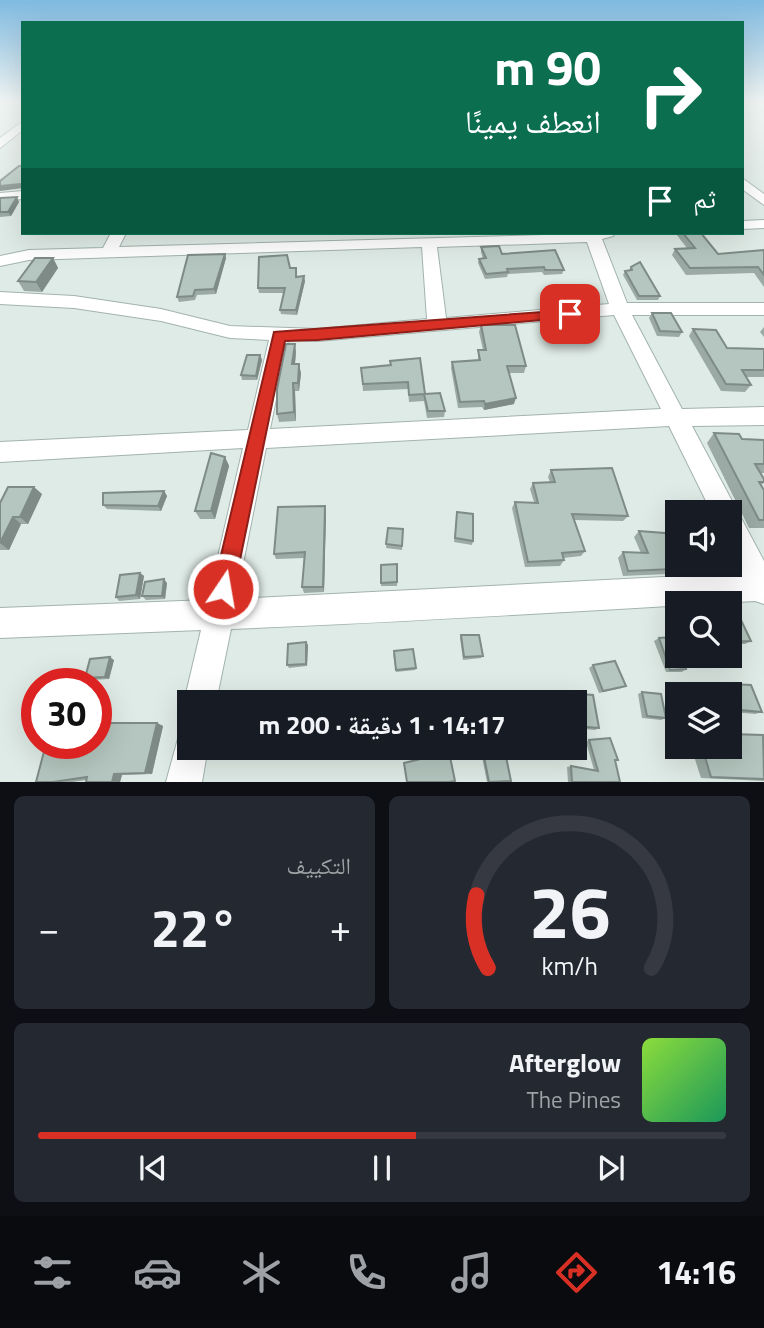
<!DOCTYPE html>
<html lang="ar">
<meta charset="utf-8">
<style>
body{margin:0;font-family:"Titillium Web","Noto Naskh Arabic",sans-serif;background:#242831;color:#f1f3f6;direction:rtl;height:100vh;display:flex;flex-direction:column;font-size:26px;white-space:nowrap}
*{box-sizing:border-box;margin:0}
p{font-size:23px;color:#9ea1a6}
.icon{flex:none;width:38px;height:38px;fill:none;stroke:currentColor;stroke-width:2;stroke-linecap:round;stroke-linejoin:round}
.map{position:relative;height:782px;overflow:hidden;direction:ltr}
.drawer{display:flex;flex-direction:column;gap:14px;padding:14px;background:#0d0f14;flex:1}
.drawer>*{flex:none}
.hud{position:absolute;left:21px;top:21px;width:723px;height:214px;border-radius:0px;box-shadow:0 7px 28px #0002;direction:rtl;background:#0b6e4f;color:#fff;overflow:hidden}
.tools{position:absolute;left:665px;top:500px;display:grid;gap:14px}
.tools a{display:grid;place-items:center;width:77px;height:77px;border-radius:0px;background:#171b24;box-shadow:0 7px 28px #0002;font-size:35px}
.speed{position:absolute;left:21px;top:668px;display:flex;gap:14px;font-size:35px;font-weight:700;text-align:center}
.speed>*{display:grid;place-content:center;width:91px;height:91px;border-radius:50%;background:#171b24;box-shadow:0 7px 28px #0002;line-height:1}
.speed .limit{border:10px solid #d22;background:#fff;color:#111}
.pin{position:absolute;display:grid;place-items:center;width:60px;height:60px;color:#fff;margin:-30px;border-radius:14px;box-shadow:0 4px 10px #0006}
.me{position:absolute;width:77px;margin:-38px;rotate:12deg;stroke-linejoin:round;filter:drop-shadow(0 0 5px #0008)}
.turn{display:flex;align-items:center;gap:24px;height:147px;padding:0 28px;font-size:32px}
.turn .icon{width:91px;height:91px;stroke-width:2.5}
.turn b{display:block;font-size:49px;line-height:60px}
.then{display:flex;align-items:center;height:66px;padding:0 28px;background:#0003;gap:14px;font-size:26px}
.big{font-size:52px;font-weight:700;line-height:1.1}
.drawer .tile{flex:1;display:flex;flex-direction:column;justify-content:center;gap:10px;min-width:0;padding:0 24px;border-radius:10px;background:#242831}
.drawer .dial{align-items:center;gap:0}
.dial svg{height:182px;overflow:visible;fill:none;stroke:#363941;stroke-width:7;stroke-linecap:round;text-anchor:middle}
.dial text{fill:#f1f3f6;stroke:none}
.song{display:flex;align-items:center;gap:21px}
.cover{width:84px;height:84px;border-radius:10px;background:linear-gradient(135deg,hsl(90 70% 55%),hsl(150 70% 35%))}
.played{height:7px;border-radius:4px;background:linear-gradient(90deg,#d93025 55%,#363941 55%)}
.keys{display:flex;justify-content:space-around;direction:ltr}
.heat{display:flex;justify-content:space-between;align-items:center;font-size:38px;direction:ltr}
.drawer .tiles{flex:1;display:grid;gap:14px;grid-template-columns:1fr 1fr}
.tile:last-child{grid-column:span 2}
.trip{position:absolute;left:177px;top:690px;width:410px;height:70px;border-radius:0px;background:#171b24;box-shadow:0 7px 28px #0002;font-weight:700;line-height:70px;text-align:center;direction:rtl}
.tabs{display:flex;height:112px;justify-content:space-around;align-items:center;background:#090b0e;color:#9ea1a6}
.tabs .icon{width:49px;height:49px}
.tabs .selected{color:#d93025}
.tabs b{font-size:32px;color:#f1f3f6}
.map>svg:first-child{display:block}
</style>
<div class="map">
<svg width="764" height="782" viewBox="0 0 764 782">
<rect width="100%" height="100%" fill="#dfebe6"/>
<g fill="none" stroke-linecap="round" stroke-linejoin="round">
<defs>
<g id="minor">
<path d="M23 121V130L0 148V138Z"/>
<path d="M742 178 764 194V205L742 189Z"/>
<path d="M23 191V199L0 201V193Z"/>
<path d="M764 220V228L742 229V221Z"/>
<path d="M111 233H126L119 247 615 233 613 236 602 239 627 303H764V315H632L682 409 764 407V425L692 426 764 561V604L755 601C582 611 406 622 231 629L216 702H189V714L184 702 201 630 0 638V608L208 600 243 448 0 462V442L248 430 269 340 230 338 161 321 74 308 0 304V292L74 296 161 309 230 326 318 329 427 319 422 247 29 260 0 266V256L29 250 103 248ZM587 242 609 304 446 318 437 247ZM614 315 661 409 270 429 288 340 318 341ZM669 426 712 513H730V549L741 573 236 599 266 448Z"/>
<path d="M189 731V747H208L202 782H166L179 735Z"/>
</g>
</defs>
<use href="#minor" stroke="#a2b3ad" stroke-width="2"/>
<use href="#minor" fill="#fff" fill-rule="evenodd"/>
</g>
<g fill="#9baaa4">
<path d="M0 198 19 202 11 216 0 217Z"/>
<path d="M676 233H701L718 254 764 250V287L754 273 686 275 672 255 675 249 687 248 676 234Z"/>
<path d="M481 247 502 254 564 270 562 274 544 275 542 272 508 274 507 277 485 279 478 263 479 259H483L481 252Z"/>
<path d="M53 258 58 268 42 292 24 291 18 281Z"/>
<path d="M226 258 216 294 197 295 195 300 179 302 177 297Z"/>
<path d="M631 267 660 296 658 300H637L623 275 625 271 629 270Z"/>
<path d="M290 268 297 277 305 281 297 315 281 314 280 310 284 293H259L258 288Z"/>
<path d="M652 313 682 332 679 337 657 336 649 318Z"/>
<path d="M481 325 526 366 524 373H509L514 404 484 410 482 407 458 408 451 368 452 362 478 360V350H483L479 332Z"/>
<path d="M764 327V337L760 332Z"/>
<path d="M693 329 727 348 764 349V377H746L751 385 745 392 721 391 689 336Z"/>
<path d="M296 352 295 364 301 373 299 391H295L296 421 279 422 277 414Z"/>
<path d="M260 355 262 360 257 380H242L241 375Z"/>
<path d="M391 365 445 411 444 417 427 418 424 401 409 402 408 389 363 391 361 368Z"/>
<path d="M714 433 742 439 764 440V473H761L764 479V483L761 485 764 490V528H749L707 443Z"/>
<path d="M225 457 229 466 215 519H200L195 511Z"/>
<path d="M551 470 628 516 623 521 574 520 585 551 581 556 563 558 564 560 560 566 525 567 512 508 515 502H534L530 489 533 483 550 482 548 477Z"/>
<path d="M164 491 167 496 161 511 107 509 103 505Z"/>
<path d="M42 494 28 524H21L9 550H0V503Z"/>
<path d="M326 512 324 592 304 593 302 587 304 558 276 559 274 554Z"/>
<path d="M457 512 473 541 472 545 454 542Z"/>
<path d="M388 528 403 529 402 550 386 548Z"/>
<path d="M639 531 718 567 712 572 623 576 618 558 623 552 641 553 634 537Z"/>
<path d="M397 564V586H381V565Z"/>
<path d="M140 573 144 576 140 599 119 601 116 597Z"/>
<path d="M167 583 165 599 146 600 142 596Z"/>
<path d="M676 618 677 619V642L671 622Z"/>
<path d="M730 620 751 641 745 644H730Z"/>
<path d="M461 635 483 656 481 658 463 660 460 638Z"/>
<path d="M659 638 686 669 682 672H666L654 641Z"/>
<path d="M306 642 308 645 307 666 289 668 287 665Z"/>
<path d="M393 654 416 668 415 670 396 672Z"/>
<path d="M114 660 109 679 90 680 85 678Z"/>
<path d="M593 665 626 686 622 688 599 693 589 668Z"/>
<path d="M730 684 762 712 755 714 734 712 730 700V695H728L725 687Z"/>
<path d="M642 692 666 718 661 720 642 718 638 694Z"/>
<path d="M567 693 599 728 595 730 574 728V702H565L564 695Z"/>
<path d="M157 723 163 726 152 774 122 775 120 782H86L87 780 73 782H36Z"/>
<path d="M764 736V781L701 778 691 747H730Z"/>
<path d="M589 740 615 760 620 782H568L567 767 571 766 594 770 586 742Z"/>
<path d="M480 747H504L507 782H487Z"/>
</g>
<g fill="#7e8b86">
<path d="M20 184 23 188 0 191V186Z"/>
<path d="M17 197 19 202 11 216 8 212Z"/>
<path d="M225 254 226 258 216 294 214 289Z"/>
<path d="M53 258 58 268 42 292 36 282Z"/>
<path d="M304 276 305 281 297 315 296 310Z"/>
<path d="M295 344 296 352 294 373 292 364Z"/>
<path d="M260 355 262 360 257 380 256 376Z"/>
<path d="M299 364 301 373 299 391 298 383Z"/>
<path d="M293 383 295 391 296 421 294 412Z"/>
<path d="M516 398 514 404 484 410 485 404Z"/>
<path d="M225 457 229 466 215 519 211 511Z"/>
<path d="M34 487 42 494 28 524 20 517Z"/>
<path d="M164 491 167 496 161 511 158 506Z"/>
<path d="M325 506 326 512 324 592 323 587Z"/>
<path d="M13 517 21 524 9 550 0 543Z"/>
<path d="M140 573 144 576 140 599 136 595Z"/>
<path d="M164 579 167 583 165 599 162 596Z"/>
<path d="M306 642 308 645 307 666 306 664Z"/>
<path d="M110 657 114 660 109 679 105 677Z"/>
<path d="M157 723 163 726 152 774 145 773Z"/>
<path d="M114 774 122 775 120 782H112Z"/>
</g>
<g fill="#b4c6bf" stroke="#7e8b86" stroke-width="2">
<path d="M19 166H23V191L20 184 0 186V181Z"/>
<path d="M17 197 8 212H0V198Z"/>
<path d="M683 233H701L718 254 764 250V275L758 267 690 268 675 249 695 248Z"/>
<path d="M499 246 502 254 555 250 564 270H545L544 267 507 269 508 272 486 274 479 259 486 258 481 247Z"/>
<path d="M225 254 214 289 195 290 193 296 177 297 188 255Z"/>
<path d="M287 255 290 268H296V277L304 276 296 310H280L285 288H258L259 257Z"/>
<path d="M35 258H53L36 282 18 281Z"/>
<path d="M640 262 660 296H639L625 271 632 270 631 267Z"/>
<path d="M652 313H671L682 332 660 331Z"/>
<path d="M481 325H515L526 366H507L516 398 485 404 484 401 460 402 452 362 480 360 478 350H486Z"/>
<path d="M693 329 716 330 727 348 764 349V370H742L751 385 726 384Z"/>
<path d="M286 344H295L292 364H299L298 383H293L294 412 277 414V389Z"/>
<path d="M247 355H260L256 376 241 375Z"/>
<path d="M420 358 425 394 440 393 445 411H428L424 394 409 395 408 382 363 384 361 368 391 365 390 361Z"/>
<path d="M714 433 739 434 742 439 764 440V464H755L764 479V482H759L764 490V520H759Z"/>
<path d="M211 453 225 457 211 511H195Z"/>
<path d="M612 468 628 516 572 514 585 551 562 553 564 560 528 562 515 502 538 503 533 483 555 482 551 470Z"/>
<path d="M8 487H34L20 517H13L0 543V503Z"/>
<path d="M164 491 158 506 103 505V493Z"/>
<path d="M325 506 323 587H302L305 552 274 554 278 507Z"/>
<path d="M457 512 473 514V541L455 538Z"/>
<path d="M388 528 403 529 402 546 386 544Z"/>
<path d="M639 531 677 534V565H718V567L628 571 623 552 648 553Z"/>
<path d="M397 564V582L381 583V565Z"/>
<path d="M140 573 136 595 116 597 120 575Z"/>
<path d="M164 579 162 596H142L145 582Z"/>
<path d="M730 620H741L751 641 730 642Z"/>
<path d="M461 635H479L483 656 464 657Z"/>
<path d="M674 637 677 645V656H681L686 669 670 670 659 638Z"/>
<path d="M306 642V664L287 665 288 644Z"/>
<path d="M413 649 416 668 396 670 394 651Z"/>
<path d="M110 657 105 677 85 678 90 659Z"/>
<path d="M615 661 626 686 603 691 593 665Z"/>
<path d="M730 684 751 685 762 712 740 710Z"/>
<path d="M642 692 661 694 666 718 647 716Z"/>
<path d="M567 693 593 695 599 728 574 726V702H569Z"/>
<path d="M109 723H157L145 773 114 774 112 782H86L87 777 53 782H36L46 744H96V724Z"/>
<path d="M730 734 763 735 764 779 711 777 702 747H730Z"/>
<path d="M610 738 618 760H615L620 782H572L571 766 598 771 589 740Z"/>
<path d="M482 747H504L511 781 489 782Z"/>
<path d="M449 752 455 781 449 782H407L404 763Z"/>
</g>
<linearGradient id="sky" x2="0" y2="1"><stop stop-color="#7fbae0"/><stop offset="0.48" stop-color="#f1f6f4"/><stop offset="1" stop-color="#f1f6f4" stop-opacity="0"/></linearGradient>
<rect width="764" height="211" fill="url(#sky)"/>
<path fill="#d93025" stroke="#8d1f18" stroke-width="2" d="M570 310 577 314 575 317 318 340 285 341 234 589 231 597 223 600 216 597 213 589 274 332Z"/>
</svg>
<div class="tools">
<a><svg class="icon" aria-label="sound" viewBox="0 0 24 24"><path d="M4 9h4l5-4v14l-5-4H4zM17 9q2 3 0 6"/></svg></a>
<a><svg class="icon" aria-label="search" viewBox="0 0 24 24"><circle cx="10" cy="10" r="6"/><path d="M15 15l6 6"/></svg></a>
<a><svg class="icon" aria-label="layers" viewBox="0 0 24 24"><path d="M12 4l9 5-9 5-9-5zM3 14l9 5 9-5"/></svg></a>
</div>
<div class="speed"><div class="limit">30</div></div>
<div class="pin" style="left:570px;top:314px;background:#d93025"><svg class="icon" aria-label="arrive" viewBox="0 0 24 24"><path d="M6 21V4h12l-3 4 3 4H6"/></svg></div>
<svg class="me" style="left:223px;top:589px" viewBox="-20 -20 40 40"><circle r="17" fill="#d93025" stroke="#fff" stroke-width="3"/><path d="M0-11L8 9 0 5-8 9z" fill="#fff"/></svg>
<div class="trip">14:17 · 1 دقيقة · 200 m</div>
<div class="hud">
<div class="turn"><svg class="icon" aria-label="right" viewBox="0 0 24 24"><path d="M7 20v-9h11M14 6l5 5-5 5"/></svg><div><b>90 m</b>انعطف يمينًا</div></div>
<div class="then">ثم<svg class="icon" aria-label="arrive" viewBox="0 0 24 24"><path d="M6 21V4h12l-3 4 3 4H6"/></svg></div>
</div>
</div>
<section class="drawer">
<div class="tiles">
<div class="tile dial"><svg viewBox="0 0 100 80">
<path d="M14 69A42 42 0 1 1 86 69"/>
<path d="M14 69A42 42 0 0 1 9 37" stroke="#d93025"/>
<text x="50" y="56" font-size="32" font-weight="700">26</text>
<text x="50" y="72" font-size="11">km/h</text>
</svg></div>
<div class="tile"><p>التكييف</p>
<div class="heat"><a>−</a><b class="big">22°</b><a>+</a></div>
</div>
<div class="tile">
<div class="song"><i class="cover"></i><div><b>Afterglow</b><p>The Pines</p></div></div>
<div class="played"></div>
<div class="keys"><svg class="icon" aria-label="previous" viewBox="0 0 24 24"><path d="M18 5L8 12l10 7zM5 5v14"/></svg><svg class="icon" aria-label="pause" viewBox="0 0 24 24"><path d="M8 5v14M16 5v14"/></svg><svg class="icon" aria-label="next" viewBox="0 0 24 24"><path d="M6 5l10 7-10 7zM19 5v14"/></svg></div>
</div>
</div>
</section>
<nav class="tabs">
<b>14:16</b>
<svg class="icon selected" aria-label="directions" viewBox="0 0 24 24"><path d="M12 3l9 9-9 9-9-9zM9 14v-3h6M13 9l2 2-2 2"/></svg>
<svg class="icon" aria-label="music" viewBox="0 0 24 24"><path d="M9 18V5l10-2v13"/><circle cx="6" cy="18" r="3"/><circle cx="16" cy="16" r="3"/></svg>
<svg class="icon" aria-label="phone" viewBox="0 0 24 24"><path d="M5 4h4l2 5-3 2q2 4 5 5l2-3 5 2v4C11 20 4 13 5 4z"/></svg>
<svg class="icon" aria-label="climate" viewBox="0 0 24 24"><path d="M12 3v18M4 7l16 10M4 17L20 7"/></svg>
<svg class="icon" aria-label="car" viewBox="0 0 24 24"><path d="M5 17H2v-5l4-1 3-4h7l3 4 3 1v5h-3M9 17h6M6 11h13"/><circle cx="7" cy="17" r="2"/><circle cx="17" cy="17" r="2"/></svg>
<svg class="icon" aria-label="filters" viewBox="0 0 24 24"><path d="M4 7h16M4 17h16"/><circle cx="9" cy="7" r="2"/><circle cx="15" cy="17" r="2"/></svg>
</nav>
